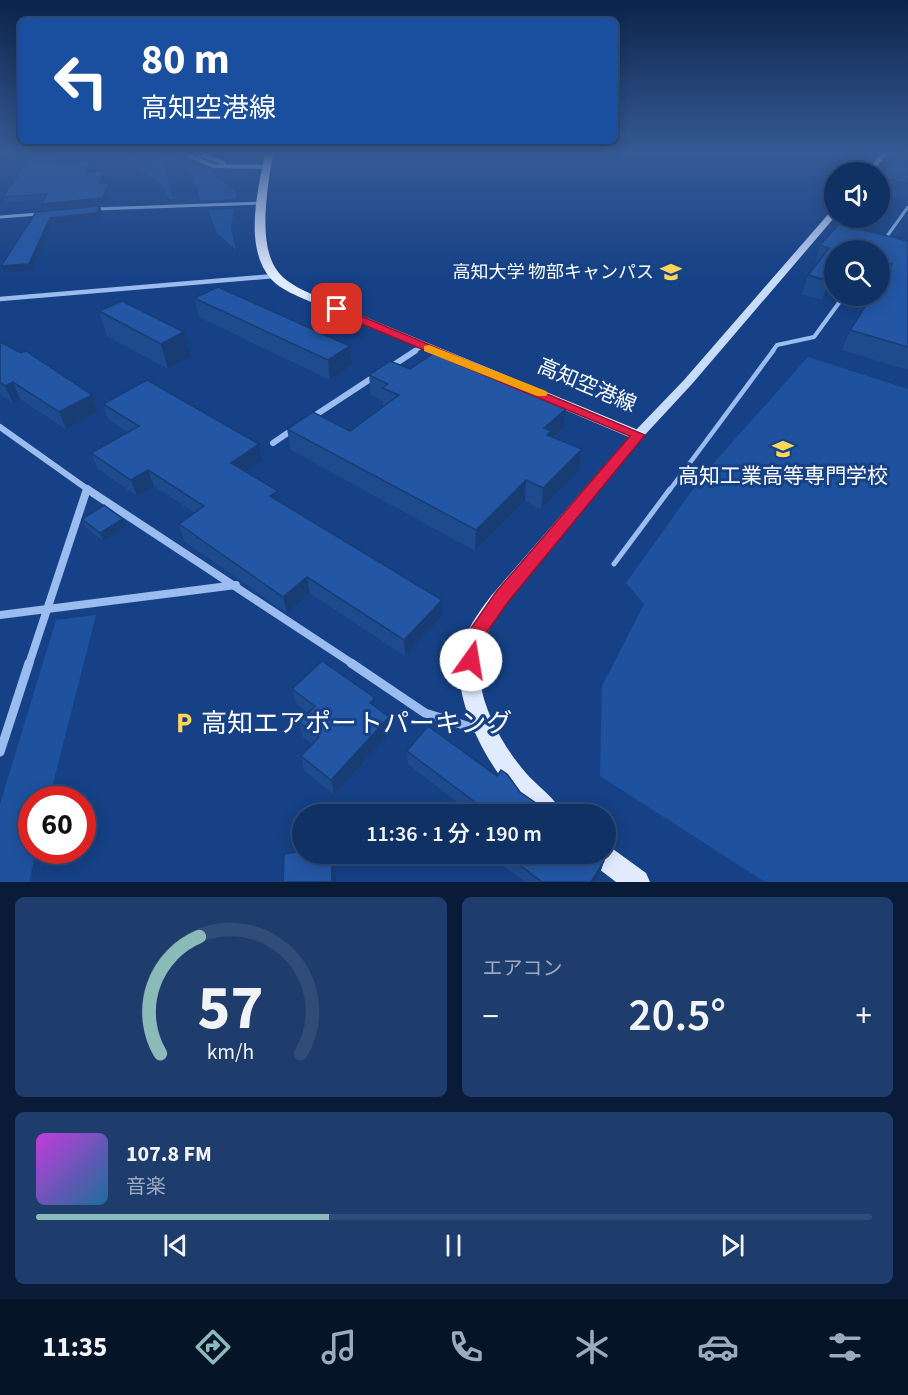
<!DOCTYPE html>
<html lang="ja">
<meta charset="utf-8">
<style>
body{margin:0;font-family:"Source Sans 3","Noto Sans JP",sans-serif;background:#1e3d6d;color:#f1f3f6;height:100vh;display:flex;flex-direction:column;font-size:22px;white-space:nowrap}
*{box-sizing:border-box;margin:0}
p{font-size:20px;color:#9ca9bf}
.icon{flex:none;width:33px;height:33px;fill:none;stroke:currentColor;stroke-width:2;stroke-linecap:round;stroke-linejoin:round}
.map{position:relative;height:882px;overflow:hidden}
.sheet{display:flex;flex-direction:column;gap:15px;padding:15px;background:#091b37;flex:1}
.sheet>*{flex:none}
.top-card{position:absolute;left:18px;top:18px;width:600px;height:126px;border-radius:9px;box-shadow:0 3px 15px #0003,0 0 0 2px #304c78;background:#1a4fa0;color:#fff;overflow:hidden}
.tools{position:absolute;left:824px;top:162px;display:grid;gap:12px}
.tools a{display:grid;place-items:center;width:66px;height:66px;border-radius:50%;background:#103164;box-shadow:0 3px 15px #0003,0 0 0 2px #304c78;font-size:30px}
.speed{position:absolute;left:18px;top:786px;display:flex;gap:12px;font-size:30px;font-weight:700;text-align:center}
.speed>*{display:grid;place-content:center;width:78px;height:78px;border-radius:50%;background:#103164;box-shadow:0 3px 15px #0003,0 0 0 2px #304c78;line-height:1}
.speed .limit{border:9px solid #d22;background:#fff;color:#111}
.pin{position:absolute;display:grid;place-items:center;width:51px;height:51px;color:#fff;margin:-26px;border-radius:12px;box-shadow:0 3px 9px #0006}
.me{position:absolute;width:66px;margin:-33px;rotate:13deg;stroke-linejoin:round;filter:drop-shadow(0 0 4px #0008)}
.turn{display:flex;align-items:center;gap:21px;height:126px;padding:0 24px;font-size:27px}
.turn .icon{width:78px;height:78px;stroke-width:2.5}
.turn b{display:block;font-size:42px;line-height:51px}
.big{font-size:45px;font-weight:600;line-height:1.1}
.sheet .card{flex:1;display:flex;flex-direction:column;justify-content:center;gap:9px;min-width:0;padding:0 21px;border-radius:9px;background:#1e3d6d}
.sheet .dial{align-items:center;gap:0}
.dial svg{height:156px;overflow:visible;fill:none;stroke:#304c78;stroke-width:7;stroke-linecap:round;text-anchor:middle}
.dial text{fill:#f1f3f6;stroke:none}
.song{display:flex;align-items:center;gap:18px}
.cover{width:72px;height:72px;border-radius:9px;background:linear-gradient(135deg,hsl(290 70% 55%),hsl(200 70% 35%))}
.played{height:6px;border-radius:3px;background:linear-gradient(90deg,#8bbbb9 35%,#304c78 35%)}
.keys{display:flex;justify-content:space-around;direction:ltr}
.heat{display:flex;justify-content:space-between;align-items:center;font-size:33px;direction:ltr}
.sheet .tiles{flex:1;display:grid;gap:15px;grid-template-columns:1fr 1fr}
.card:last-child{grid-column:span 2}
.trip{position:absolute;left:292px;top:804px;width:324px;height:60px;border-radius:30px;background:#103164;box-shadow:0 3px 15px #0003,0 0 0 2px #304c78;font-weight:600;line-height:60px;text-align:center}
.tab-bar{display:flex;height:96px;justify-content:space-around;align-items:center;background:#061428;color:#9ca9bf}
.tab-bar .icon{width:42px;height:42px}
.tab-bar .active{color:#8bbbb9}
.tab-bar b{font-size:27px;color:#f1f3f6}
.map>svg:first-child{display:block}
</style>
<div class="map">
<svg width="908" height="882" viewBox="0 0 908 882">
<rect width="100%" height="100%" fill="#164186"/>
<g fill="#1e529f">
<path d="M110 153H171L182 163 210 171 237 193 235 199 201 201 190 167 167 160 164 168 174 199H169L161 183 135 167 165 156 128 161Z"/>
<path d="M234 209 231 228 236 250 217 233 208 210Z"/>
<path d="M808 357 908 389V882H765L600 776 602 686 644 604 626 583 704 474Z"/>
<path d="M96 615 49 799 32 800V850L36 851 29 882H0V804L56 620Z"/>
</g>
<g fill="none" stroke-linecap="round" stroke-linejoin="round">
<g stroke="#9abcee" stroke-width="3">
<path d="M95 209 260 203"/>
<path d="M0 217 39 214"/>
<path d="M885 239 908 207"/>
</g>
<path stroke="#9abcee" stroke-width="4" d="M772 352 777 345 814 337 844 296"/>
<path stroke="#9abcee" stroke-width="4.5" d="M669 491 773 351"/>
<path stroke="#9abcee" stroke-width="5" d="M614 564 670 489"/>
<g stroke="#9abcee" stroke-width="4">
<path d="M184 153 213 166 267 167"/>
<path d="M197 153 224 163"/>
</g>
<g stroke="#9abcee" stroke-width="4.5">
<path d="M0 299 275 276"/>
<path d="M413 352 422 346"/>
</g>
<g stroke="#9abcee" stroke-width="6">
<path d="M389 368 415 351"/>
<path d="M311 418 375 376"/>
<path d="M0 427 90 491"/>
<path d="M273 443 292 430"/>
</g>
<g stroke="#9abcee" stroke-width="8">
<path d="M87 489 353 664"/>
<path d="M0 615 236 585"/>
<path d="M29 664 87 489"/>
</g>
<g stroke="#9abcee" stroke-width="9">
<path d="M351 663 425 713 480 730"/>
<path d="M0 752 29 663"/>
</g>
<g fill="#c7dbfa" fill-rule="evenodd">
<path d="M881 153H888L872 172H866Z"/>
<path d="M831 211H834V218L692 384 642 438H634L632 435 634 432 684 380Z"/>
</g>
<g fill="#e1ebff" fill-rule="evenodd">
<path d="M265 153H273C268 186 256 246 279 273 289 285 306 291 319 298L643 432 645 435 504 606C494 620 485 634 481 651 472 693 500 743 526 773 537 786 557 799 562 814H533C495 780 450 705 461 652 465 631 478 613 491 596L629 437 311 302C298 296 281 290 271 279 243 247 258 191 265 153Z"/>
<path d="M606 844 646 873 650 882H616L591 863 588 854H606Z"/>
</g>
</g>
<g fill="#1e4b8e">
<path d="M908 153V202L879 195V177Z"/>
<path d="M62 154 64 159 61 164 93 167 91 172 103 171 105 176 102 183 110 188 104 204 43 209V200L5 202 3 197Z"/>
<path d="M908 240V370L842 350 850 330 881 281H879V250H834V286L822 300 802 294 808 275 816 264H815L820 245Z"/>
<path d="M194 298 352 365 330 380 199 317Z"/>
<path d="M99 311 184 332 191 357 168 369 107 336Z"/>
<path d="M0 342 98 412 66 429 20 399 13 403 0 394Z"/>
<path d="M410 369 566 409 563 429 554 438 582 449 579 470 541 509 525 501 475 551 291 450 287 429 350 431 383 406V401L371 395 369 375Z"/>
<path d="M103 404 259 444 262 460 246 471 278 491 280 503 442 616 405 656 310 593 287 613 184 541 179 524 195 513 154 486 137 496 98 469 91 453 128 432 108 419Z"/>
<path d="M82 519 126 526 103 541 85 527Z"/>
<path d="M292 689 375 698 376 707 391 732 334 795 304 770 301 756 312 744 303 737 299 722 308 713 296 703Z"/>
<path d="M407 751 520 792 470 812 408 764Z"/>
<path d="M488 854H594L604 861 600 873 595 882H525Z"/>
</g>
<g fill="#183d74">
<path d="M62 154 64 159 58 169 57 164Z"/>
<path d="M91 161 93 167 89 178 87 172Z"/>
<path d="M103 171 105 176 101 189 99 183Z"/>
<path d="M109 183 110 188 104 204 43 209 41 204Z"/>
<path d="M100 206 102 212 99 218 52 224 32 270 4 272 1 266 50 218Z"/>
<path d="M834 275V286L822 300 829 281Z"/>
<path d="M184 332 191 357 168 369 161 344Z"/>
<path d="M350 346 352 365 330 380 328 360Z"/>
<path d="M13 382 20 399 13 403 5 386Z"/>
<path d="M92 395 98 412 66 429 59 412Z"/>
<path d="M566 409 563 429 550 441 544 428Z"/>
<path d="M259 444 262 460 235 479 231 463Z"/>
<path d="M582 449 579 470 541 509 543 488Z"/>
<path d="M148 470 154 486 137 496 131 480Z"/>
<path d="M526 480 525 501 475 551 476 530Z"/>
<path d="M278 491 281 507 270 496Z"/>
<path d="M123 519 126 526 103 541 100 533Z"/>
<path d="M307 577 310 593 287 613 283 597Z"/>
<path d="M442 600V616L405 656 404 640Z"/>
<path d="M375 698 376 713 370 703Z"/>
<path d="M389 717 391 732 334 795 331 780Z"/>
<path d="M331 854H332L335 866 336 882H332Z"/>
<path d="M604 861 600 873 595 882H591Z"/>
</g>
<g fill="#2357a5" stroke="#183d74" stroke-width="1.5">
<path d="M900 153H908V184L879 177Z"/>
<path d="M62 154 57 164 91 161 87 172 103 171 99 183H109L103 198 41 204 47 194 3 197 30 156Z"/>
<path d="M100 206 97 213 50 218 29 264 1 266 36 212Z"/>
<path d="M839 224 908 241V240V347L850 330 872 296H879V284L892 264 879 260V250H834V275L829 281 808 275 829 248 820 245Z"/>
<path d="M218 287 350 346 328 360 194 298Z"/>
<path d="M122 301 184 332 161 344 99 311Z"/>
<path d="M0 342 21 353 26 351 92 395 59 412 13 382 5 386 0 382Z"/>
<path d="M434 353 566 409 544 428 551 431 547 435 582 449 543 488 526 480 476 530 287 429 313 412 350 431 399 395 382 388 388 384 369 375 390 361 410 369Z"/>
<path d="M147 380 259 444 231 463 278 491 270 496 442 600 404 640 307 577 283 597 179 524 204 506 148 470 131 480 91 453 139 426 103 404Z"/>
<path d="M104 505 123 519 100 533 82 519Z"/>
<path d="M322 661 375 698 370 703 389 717 331 780 301 756 319 737 299 722 315 706 292 689Z"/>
<path d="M428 726 497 776 501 770 507 774 520 792 552 814H468L476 803 407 751Z"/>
<path d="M303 851V854H331L332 882H283L284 854Z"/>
<path d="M505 854H594L604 861 591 882H542Z"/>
</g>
<linearGradient id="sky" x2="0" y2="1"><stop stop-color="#0c244a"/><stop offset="0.55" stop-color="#365a95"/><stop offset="1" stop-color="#365a95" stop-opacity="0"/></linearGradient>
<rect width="908" height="277" fill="url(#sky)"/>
<path fill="#e11d48" stroke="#92132f" stroke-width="1.5" d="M337 306 645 435 508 602 486 633 478 665 471 667 465 665 462 660 469 631 496 592 630 436 333 312 331 309Z"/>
<path fill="#f59e0b" d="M429 345 546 391 548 393 546 396H537L424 351V346Z"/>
<defs>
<symbol id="university-bare" viewBox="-9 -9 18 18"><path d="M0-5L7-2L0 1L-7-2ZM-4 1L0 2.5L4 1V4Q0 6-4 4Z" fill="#ffd657" stroke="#164186" stroke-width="2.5" paint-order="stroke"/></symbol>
<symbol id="school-bare" viewBox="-9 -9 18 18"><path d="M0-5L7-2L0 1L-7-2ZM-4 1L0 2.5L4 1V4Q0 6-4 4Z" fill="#ffd657" stroke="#164186" stroke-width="2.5" paint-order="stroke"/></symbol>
<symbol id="parking-bare" viewBox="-9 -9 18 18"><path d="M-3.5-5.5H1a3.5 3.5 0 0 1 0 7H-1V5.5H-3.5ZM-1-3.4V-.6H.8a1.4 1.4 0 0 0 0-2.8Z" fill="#ffd657" stroke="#164186" stroke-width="2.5" paint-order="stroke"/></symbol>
</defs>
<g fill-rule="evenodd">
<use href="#university-bare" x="656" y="257" width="30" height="30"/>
<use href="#school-bare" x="768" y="434" width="30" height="30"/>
<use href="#parking-bare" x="169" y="708" width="30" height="30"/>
</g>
<g text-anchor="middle" stroke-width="6" stroke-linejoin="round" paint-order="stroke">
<g font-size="18" fill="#fff" stroke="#164186" text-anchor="end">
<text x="654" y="278">高知大学 物部キャンパス</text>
</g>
<g font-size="21" fill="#fff" stroke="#164186">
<text transform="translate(587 385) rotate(23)" y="7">高知空港線</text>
</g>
<g font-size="21" fill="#fff" stroke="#164186">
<text x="783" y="483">高知工業高等専門学校</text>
</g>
<g font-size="26" fill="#fff" stroke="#164186" text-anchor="start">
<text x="201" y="732">高知エアポートパーキング</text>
</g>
</g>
</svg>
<div class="tools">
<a><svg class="icon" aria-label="sound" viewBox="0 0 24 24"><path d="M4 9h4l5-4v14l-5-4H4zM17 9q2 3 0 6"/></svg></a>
<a><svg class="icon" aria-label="search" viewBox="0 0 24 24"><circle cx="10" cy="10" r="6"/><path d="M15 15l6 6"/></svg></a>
</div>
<div class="speed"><div class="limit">60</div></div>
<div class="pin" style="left:337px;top:309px;background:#d93025"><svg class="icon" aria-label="arrive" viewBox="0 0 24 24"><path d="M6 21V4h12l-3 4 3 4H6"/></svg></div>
<svg class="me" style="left:471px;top:660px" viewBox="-20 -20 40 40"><circle r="19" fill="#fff"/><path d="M0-13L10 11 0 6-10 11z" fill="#e11d48"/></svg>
<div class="trip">11:36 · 1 分 · 190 m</div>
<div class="top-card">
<div class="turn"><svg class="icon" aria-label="left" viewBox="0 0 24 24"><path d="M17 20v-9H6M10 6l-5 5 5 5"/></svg><div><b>80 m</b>高知空港線</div></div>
</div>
</div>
<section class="sheet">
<div class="tiles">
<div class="card dial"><svg viewBox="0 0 100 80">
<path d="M14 69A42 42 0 1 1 86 69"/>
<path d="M14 69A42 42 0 0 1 34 9" stroke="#8bbbb9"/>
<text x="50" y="56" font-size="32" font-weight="700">57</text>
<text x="50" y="72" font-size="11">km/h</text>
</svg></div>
<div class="card"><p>エアコン</p>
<div class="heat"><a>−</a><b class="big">20.5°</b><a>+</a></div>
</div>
<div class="card">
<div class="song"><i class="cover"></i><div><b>107.8 FM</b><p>音楽</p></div></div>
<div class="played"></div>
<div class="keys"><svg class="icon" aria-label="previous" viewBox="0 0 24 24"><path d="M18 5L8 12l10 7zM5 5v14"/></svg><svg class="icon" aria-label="pause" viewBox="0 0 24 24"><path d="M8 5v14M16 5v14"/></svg><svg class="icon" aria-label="next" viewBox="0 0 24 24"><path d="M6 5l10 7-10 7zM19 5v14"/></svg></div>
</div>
</div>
</section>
<nav class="tab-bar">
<b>11:35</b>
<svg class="icon active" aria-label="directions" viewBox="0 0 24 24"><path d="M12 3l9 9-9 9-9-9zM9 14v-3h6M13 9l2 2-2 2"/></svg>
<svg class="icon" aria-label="music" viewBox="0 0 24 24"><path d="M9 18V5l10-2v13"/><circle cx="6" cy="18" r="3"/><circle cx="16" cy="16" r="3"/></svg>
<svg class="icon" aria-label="phone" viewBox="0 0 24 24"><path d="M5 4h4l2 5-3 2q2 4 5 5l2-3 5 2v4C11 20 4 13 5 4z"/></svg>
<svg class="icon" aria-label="climate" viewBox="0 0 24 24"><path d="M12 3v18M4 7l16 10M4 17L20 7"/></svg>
<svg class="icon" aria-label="car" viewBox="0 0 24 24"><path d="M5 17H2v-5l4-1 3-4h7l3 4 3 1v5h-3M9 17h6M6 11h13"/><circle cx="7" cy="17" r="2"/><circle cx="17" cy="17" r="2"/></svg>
<svg class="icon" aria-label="filters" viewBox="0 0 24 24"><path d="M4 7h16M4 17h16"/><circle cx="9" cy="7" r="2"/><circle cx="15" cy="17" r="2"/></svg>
</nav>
